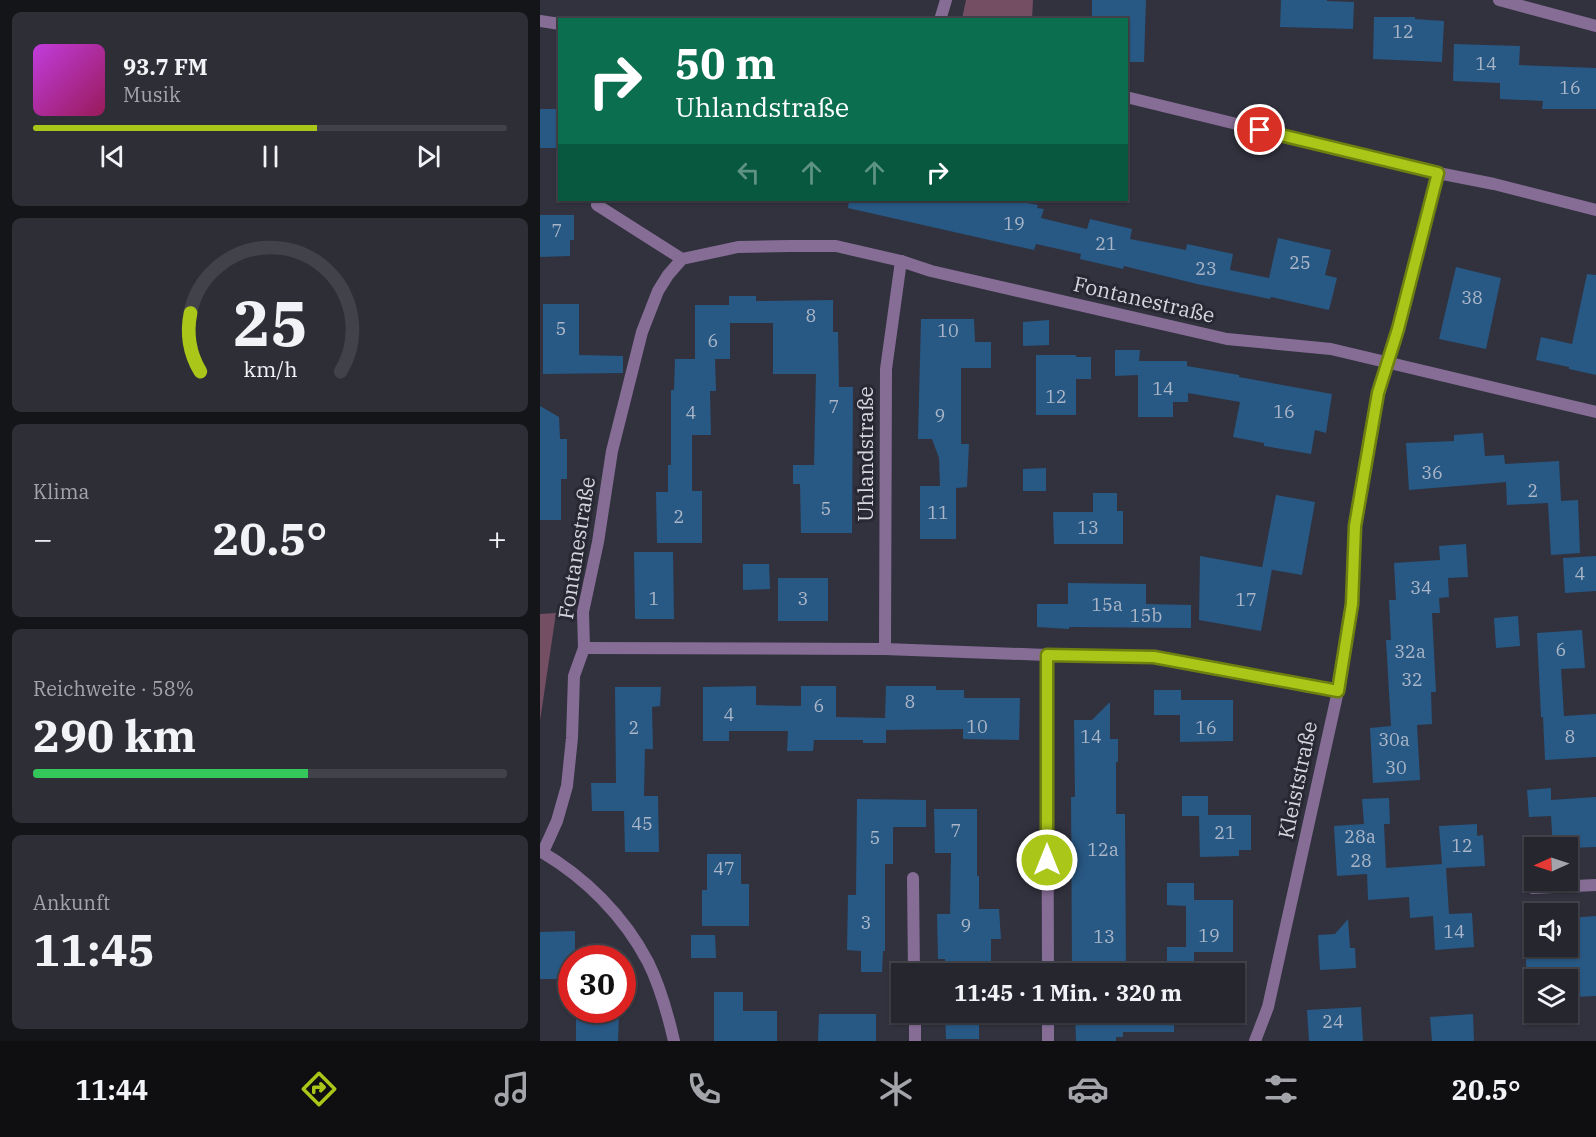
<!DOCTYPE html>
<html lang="de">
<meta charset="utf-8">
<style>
body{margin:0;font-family:"IBM Plex Serif",serif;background:#2d2e36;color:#f1f3f6;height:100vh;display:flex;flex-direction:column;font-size:22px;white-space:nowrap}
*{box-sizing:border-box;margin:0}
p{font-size:20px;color:#a3a5aa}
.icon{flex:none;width:33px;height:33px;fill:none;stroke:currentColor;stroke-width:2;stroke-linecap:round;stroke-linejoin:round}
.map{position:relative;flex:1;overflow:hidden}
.drawer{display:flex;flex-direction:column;gap:12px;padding:12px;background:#141519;width:540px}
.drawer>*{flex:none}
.guide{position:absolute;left:18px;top:18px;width:570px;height:183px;border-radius:0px;box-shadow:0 2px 4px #0004,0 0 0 2px #42434a;background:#0b6e4f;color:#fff;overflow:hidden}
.needle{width:39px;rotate:267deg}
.tools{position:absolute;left:984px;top:837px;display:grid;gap:12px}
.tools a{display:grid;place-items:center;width:54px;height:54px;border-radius:0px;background:#25262e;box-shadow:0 2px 4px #0004,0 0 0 2px #42434a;font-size:30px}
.speed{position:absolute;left:18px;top:945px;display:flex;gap:12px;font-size:30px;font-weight:700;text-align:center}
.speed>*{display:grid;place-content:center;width:78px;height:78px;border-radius:50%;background:#25262e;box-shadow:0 2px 4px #0004,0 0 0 2px #42434a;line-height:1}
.speed .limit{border:9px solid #d22;background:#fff;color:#111}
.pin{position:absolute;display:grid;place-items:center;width:51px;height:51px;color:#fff;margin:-26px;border:3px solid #fff;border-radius:50%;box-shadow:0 2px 6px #0007}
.me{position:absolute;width:66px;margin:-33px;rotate:0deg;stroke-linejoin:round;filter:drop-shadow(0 0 4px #0008)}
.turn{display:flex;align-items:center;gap:21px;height:126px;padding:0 18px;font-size:27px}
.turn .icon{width:78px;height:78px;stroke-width:2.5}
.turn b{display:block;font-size:42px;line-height:51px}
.lanes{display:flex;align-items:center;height:57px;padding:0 18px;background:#0003;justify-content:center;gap:30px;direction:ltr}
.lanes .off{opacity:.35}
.big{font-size:45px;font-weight:800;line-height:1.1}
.drawer .widget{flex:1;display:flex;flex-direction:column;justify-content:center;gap:9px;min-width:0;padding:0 21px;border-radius:9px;background:#2d2e36}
.drawer .dial{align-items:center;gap:0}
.dial svg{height:156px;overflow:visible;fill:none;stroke:#42434a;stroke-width:7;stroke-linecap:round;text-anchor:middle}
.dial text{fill:#f1f3f6;stroke:none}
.song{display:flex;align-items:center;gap:18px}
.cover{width:72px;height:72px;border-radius:9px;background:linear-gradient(135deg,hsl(290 70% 55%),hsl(330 70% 35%))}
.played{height:6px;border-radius:3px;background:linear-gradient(90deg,#aac719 60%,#42434a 60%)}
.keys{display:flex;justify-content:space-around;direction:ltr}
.heat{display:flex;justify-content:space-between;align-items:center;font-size:33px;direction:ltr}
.charge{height:9px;border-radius:4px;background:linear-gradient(90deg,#34c759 58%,#42434a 0)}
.trip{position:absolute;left:351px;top:963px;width:354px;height:60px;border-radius:0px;background:#25262e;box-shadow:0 2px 4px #0004,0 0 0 2px #42434a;font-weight:800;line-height:60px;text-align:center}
.dock{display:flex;height:96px;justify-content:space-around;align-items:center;background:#0f0f12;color:#a3a5aa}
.dock .icon{width:42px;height:42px}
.dock .on{color:#aac719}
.dock b{font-size:27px;color:#f1f3f6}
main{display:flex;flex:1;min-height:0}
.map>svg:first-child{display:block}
</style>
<main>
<section class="drawer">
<div class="widget">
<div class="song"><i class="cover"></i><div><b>93.7 FM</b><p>Musik</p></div></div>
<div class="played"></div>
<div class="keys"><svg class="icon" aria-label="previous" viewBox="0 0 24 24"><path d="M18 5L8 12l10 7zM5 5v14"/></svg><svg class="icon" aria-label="pause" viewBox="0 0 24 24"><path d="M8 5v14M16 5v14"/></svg><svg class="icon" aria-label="next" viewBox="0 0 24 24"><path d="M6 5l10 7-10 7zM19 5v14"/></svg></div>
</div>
<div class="widget dial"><svg viewBox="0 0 100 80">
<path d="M14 69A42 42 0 1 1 86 69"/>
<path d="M14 69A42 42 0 0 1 9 39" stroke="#aac719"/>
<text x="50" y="56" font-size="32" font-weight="700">25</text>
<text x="50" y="72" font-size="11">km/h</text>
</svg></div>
<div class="widget"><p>Klima</p>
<div class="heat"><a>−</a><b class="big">20.5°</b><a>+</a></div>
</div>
<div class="widget"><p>Reichweite · 58%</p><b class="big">290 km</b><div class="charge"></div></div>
<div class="widget"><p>Ankunft</p><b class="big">11:45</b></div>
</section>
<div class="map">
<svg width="1056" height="1041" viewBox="0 0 1056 1041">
<rect width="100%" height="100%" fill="#31323e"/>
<g fill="#744f64">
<path d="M426 0H493L492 19H422Z"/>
<path d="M16 613 0 721V614Z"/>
</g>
<g fill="#285884">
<path d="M552 0H606L604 62H586V20H552Z"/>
<path d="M741 0H787V1L814 2 813 29 740 27Z"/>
<path d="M834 17H875V19L904 21 902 62 833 59Z"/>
<path d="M914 44 980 46 979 65 1056 68V109H1002L1003 101 960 99V83L913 81Z"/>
<rect x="0" y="109" width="20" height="39"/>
<path d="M309 200H472L498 205 497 208 504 209 501 218 547 229 550 219 592 229 590 239 646 250 647 244 693 254 690 270 729 278 738 238 791 250 785 275 797 278 789 310 731 297 730 299 657 284 584 266 583 269 540 259 541 254 496 244 494 250 308 208Z"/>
<path d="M0 215H34V240H30V256L0 257Z"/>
<path d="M916 267 961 278 946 349 899 339Z"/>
<path d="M1047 274 1056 275V375L1029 369V367L996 360 1001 337 1032 344Z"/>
<path d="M189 296H216V301L293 300V332H298L299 387H313L312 533H261L260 484H253V465H274L276 374H233V323H190V359H175L176 391H170L171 435H152V491H162V543H117L116 492H128V465H131V390H134L135 359H155V305H189Z"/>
<path d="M3 304H39V355L83 356V373L3 374Z"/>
<path d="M381 319H434L435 342H451V368H421V444H429L427 487 416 488V539H380V486H400L399 458 392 439H378Z"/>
<path d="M509 320V345L483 346V322Z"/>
<path d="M575 350H600L599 361H647V366L699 375V377L792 394 786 433 775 430 771 454 724 446V443L693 437 700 402 648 393V402H633V417H598V375L575 376Z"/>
<path d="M496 355H536V357H551V379H536V415H496Z"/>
<path d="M0 406 19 417 20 439H27V479H21V520H0Z"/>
<path d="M943 433 945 456 964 455 965 464 1019 461 1021 501 1038 500 1040 553 1011 555 1008 503 967 505 966 482 869 490 866 443 914 441V435Z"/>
<path d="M506 468V491H483V469Z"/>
<path d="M553 493H577V511H583V544H514L513 512H553Z"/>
<path d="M736 495 775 502 762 575 722 568Z"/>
<path d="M926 544 928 577 908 578 909 597 899 598 900 613H892L896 692H891L892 724 877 725 880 780 833 783 830 728 851 726 846 640H851L849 600H856L854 563 900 560 899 546Z"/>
<path d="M94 552H133L134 619H95Z"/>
<path d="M660 556 732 569 721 631 659 620Z"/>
<path d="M1056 556V591L1025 593 1023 558Z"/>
<path d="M203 564H229L230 589 203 590Z"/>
<rect x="238" y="578" width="50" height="43"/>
<path d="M528 583 606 584V604L651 605V628L529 627V629L497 627V604H528Z"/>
<path d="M978 616 980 646 956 648 954 618Z"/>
<path d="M1042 630 1045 668 1021 669 1024 716 1056 714V757L1005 760 1003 717H1001L997 633Z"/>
<path d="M216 686V705L261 706V686H296V717L345 718 346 686H396V690H424V698H480L479 740 423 739V729L346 730V743H323V740H274L273 751H247L248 731H189V741H163V687Z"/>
<path d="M75 687H121L120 706 112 707 113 749H105L104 796H118L119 852H85L84 811H52L51 783H76Z"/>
<path d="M614 690H641V700H693V741L640 742V715H614Z"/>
<path d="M570 702V739H578V762H576V814H585L586 974H565V970H532L531 797H535L534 720H552Z"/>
<path d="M1011 788V800L1056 797V847L1028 848H1013L1011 816 989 817 987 790Z"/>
<path d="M642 796H668V815H711V850H699V856L660 857 659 816H642Z"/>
<path d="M849 798 850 824H844L846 868 902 864 899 826 937 824V836L943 835 945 866 906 868 909 914 932 913 934 947 895 950 893 916 870 918 869 897 828 900 827 874 797 876 794 826 824 824 822 799Z"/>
<path d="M317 799 386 800V827H353V864H345V951H343L342 972H321V951L307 950 308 895H316Z"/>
<path d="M394 809H437V876H439V909H459L461 939H451V973L405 974V959H398L397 914H410L411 853H395Z"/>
<path d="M167 854H201V884H209V926H162V890H167Z"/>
<path d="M627 883H654V900H693V952H654V969H627V947H646V906L627 905Z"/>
<path d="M1056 916V996L1036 997 1035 980H987L984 920H994V946H1028V918Z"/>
<path d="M808 919 810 948H815L816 968 780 970 778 935 795 934Z"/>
<path d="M35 931V958H32V979H0V932Z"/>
<path d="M151 935H175L176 958H151Z"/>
<path d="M174 992H203V1011H237V1041H174Z"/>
<path d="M821 1007 823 1041H769L767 1010Z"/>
<path d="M36 1010H57L59 1015H79L78 1041H36Z"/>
<path d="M405 1012H439V1039H406Z"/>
<path d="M535 1012H634V1032H583V1037H576V1041H536Z"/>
<path d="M279 1014H336V1041H278Z"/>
<path d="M933 1014 934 1041H892L890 1017Z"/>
</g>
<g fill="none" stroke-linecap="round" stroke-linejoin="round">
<g stroke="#866d95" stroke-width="12">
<path d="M959 0 1056 26"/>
<path d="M400 20 406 0"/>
<path d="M57 205 142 259"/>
<path d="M44 648 345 649 507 655 614 657 798 691"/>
<path d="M345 649 346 369 361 261"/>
<path d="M507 655 508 974"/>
<path d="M0 851C45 877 84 916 108 962 120 986 128 1015 134 1041"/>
<path d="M3 852 17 821 27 786 32 738 34 676 44 648 43 612 58 542 72 451 102 332 118 291 128 275 142 259 198 247 250 246H296L361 261 391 271 687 339 791 349 1056 412"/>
<path d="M373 878 374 974"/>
<path d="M993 888 1056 885"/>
<path d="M375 1012V1041"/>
<path d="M508 1012V1041"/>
<path d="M715 1041 728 1007 798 691 812 604 815 526 838 393 858 329 898 173"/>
</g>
<g stroke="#866d95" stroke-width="12">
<path d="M0 21 20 24"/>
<path d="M586 97 898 173 954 184 1056 210"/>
</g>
</g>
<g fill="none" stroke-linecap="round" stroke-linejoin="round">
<defs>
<path id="route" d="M507 860V655L614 657 798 691 812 604 815 526 838 393 858 329 898 173 720 130"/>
</defs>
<use href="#route" stroke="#6e8110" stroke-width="15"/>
<use href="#route" stroke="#aac719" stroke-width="10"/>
</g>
<g text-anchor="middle" stroke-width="6" stroke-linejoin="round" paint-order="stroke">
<g font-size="18" fill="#aab6c7">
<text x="863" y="38">12</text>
<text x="946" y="70">14</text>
<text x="1030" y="94">16</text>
<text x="474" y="230">19</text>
<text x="17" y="237">7</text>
<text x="566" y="250">21</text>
<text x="760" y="269">25</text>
<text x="666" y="275">23</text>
<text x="932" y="304">38</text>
<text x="271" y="322">8</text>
<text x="21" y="335">5</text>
<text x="408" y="337">10</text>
<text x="173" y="347">6</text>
<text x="623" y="395">14</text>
<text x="516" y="403">12</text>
<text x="294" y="413">7</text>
<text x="744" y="418">16</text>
<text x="151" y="419">4</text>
<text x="400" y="422">9</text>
<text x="892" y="479">36</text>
<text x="993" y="497">2</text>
<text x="286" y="515">5</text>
<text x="398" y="519">11</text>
<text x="139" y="523">2</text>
<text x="548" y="534">13</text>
<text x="1040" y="580">4</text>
<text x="881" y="594">34</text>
<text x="114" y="605">1</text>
<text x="263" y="605">3</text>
<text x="706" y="606">17</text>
<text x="567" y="611">15a</text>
<text x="606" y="622">15b</text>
<text x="1021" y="656">6</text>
<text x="870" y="658">32a</text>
<text x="872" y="686">32</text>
<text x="370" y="708">8</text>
<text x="279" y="712">6</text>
<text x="189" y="721">4</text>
<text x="437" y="733">10</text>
<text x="94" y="734">2</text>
<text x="666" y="734">16</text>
<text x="551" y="743">14</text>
<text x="1030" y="743">8</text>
<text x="854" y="746">30a</text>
<text x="856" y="774">30</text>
<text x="102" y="830">45</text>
<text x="416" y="837">7</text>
<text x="685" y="839">21</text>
<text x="820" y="843">28a</text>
<text x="335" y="844">5</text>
<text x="922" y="852">12</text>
<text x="563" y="856">12a</text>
<text x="821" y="867">28</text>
<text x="184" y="875">47</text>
<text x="326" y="929">3</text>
<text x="426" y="932">9</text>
<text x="914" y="938">14</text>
<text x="669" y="942">19</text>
<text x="564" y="943">13</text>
<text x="793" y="1028">24</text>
</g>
<g font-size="21" fill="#d5d6dd" stroke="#272833">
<text transform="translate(604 300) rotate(13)" y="7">Fontanestraße</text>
<text transform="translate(326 454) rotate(-90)" y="7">Uhlandstraße</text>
<text transform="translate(37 548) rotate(-81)" y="7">Fontanestraße</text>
<text transform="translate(758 780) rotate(-78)" y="7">Kleiststraße</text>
</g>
</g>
</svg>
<div class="tools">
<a><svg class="needle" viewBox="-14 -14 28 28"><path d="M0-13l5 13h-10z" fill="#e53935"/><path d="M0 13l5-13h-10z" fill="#a3a5aa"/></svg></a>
<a><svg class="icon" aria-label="sound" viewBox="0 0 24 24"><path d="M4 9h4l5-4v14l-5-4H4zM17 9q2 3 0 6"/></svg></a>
<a><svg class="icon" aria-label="layers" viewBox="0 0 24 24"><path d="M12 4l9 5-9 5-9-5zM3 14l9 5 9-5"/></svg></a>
</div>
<div class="speed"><div class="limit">30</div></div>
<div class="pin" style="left:720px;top:130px;background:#d93025"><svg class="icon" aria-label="arrive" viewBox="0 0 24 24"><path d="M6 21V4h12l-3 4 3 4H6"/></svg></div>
<svg class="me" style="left:507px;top:860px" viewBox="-20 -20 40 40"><circle r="17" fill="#aac719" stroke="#fff" stroke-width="3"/><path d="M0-11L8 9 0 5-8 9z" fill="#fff"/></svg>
<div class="trip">11:45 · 1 Min. · 320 m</div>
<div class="guide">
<div class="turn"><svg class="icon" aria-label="right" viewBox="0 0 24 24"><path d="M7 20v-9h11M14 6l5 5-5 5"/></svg><div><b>50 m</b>Uhlandstraße</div></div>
<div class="lanes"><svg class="icon off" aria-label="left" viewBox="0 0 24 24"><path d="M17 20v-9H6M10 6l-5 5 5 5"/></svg><svg class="icon off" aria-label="ahead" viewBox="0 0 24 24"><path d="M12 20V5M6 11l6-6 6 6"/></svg><svg class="icon off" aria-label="ahead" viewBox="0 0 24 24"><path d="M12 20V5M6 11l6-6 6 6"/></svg><svg class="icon" aria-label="right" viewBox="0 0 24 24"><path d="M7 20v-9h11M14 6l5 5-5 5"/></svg></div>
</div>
</div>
</main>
<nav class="dock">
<b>11:44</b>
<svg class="icon on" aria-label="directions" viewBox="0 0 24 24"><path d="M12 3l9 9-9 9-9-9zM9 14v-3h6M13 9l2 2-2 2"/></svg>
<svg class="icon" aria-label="music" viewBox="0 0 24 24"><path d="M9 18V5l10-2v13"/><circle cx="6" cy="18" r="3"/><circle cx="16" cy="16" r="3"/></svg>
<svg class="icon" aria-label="phone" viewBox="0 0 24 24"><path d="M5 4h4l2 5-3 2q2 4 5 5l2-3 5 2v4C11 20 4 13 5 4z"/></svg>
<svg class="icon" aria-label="climate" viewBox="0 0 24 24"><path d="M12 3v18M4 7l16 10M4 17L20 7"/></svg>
<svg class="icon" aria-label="car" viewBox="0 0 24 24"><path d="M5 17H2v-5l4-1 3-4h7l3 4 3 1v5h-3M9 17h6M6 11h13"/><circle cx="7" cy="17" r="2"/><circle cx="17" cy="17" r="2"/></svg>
<svg class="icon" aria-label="filters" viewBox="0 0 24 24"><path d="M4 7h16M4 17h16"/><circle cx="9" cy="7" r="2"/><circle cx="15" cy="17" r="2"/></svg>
<b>20.5°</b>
</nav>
